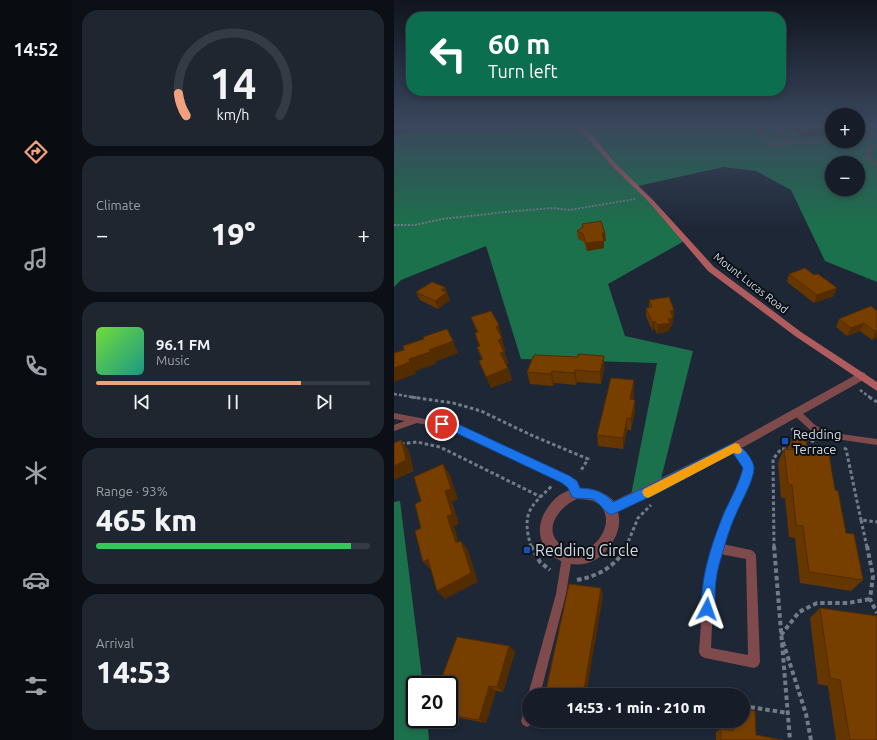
<!DOCTYPE html>
<meta charset="utf-8">
<style>
body{margin:0;font-family:Ubuntu,sans-serif;background:#1f2630;color:#f1f3f6;height:100vh;display:flex;flex-direction:column;font-size:15px;white-space:nowrap}
*{box-sizing:border-box;margin:0}
p{font-size:13px;color:#9ea2a8}
.icon{flex:none;width:22px;height:22px;fill:none;stroke:currentColor;stroke-width:2;stroke-linecap:round;stroke-linejoin:round}
.map{position:relative;flex:1;overflow:hidden}
.sheet{display:flex;flex-direction:column;gap:10px;padding:10px;background:#0c1016;width:322px}
.sheet>*{flex:none}
.top-card{position:absolute;left:12px;top:12px;width:380px;height:84px;border-radius:16px;box-shadow:0 2px 6px #0003,0 0 0 1px #353b45;background:#0b6e4f;color:#fff;overflow:hidden}
.buttons{position:absolute;left:431px;top:108px;display:grid;gap:8px}
.buttons a{display:grid;place-items:center;width:40px;height:40px;border-radius:50%;background:#161d28;box-shadow:0 2px 6px #0003,0 0 0 1px #353b45;font-size:20px}
.speed{position:absolute;left:12px;top:676px;display:flex;gap:8px;font-size:20px;font-weight:700;text-align:center}
.speed>*{display:grid;place-content:center;width:52px;height:52px;border-radius:50%;background:#161d28;box-shadow:0 2px 6px #0003,0 0 0 1px #353b45;line-height:1}
.speed .limit{border:2px solid #111;border-radius:6px;background:#fff;color:#111}
.pin{position:absolute;display:grid;place-items:center;width:34px;height:34px;color:#fff;margin:-17px;border:2px solid #fff;border-radius:50%;box-shadow:0 1px 4px #0007}
.me{position:absolute;width:44px;margin:-22px;rotate:4deg;stroke-linejoin:round;filter:drop-shadow(0 0 3px #0008)}
.turn{display:flex;align-items:center;gap:14px;height:84px;padding:0 16px;font-size:18px}
.turn .icon{width:52px;height:52px;stroke-width:2.5}
.turn b{display:block;font-size:28px;line-height:34px}
.big{font-size:30px;font-weight:800;line-height:1.1}
.sheet .widget{flex:1;display:flex;flex-direction:column;justify-content:center;gap:6px;min-width:0;padding:0 14px;border-radius:16px;background:#1f2630}
.sheet .dial{align-items:center;gap:0}
.dial svg{height:104px;overflow:visible;fill:none;stroke:#353b45;stroke-width:7;stroke-linecap:round;text-anchor:middle}
.dial text{fill:#f1f3f6;stroke:none}
.song{display:flex;align-items:center;gap:12px}
.cover{width:48px;height:48px;border-radius:6px;background:linear-gradient(135deg,hsl(100 70% 55%),hsl(170 70% 35%))}
.played{height:4px;border-radius:2px;background:linear-gradient(90deg,#f1a17d 75%,#353b45 75%)}
.keys{display:flex;justify-content:space-around;direction:ltr}
.heat{display:flex;justify-content:space-between;align-items:center;font-size:22px;direction:ltr}
.charge{height:6px;border-radius:3px;background:linear-gradient(90deg,#34c759 93%,#353b45 0)}
.trip{position:absolute;left:128px;top:688px;width:228px;height:40px;border-radius:20px;background:#161d28;box-shadow:0 2px 6px #0003,0 0 0 1px #353b45;font-weight:800;line-height:40px;text-align:center}
main{display:flex;flex:1;min-height:0}
.tabs{display:flex;flex-direction:column;width:72px;justify-content:space-around;align-items:center;background:#090c10;color:#9ea2a8}
.tabs .icon{width:28px;height:28px}
.tabs .active{color:#f1a17d}
.tabs b{font-size:18px;color:#f1f3f6}
.map>svg:first-child{display:block}
</style>
<main>
<nav class="tabs">
<b>14:52</b>
<svg class="icon active" aria-label="directions" viewBox="0 0 24 24"><path d="M12 3l9 9-9 9-9-9zM9 14v-3h6M13 9l2 2-2 2"/></svg>
<svg class="icon" aria-label="music" viewBox="0 0 24 24"><path d="M9 18V5l10-2v13"/><circle cx="6" cy="18" r="3"/><circle cx="16" cy="16" r="3"/></svg>
<svg class="icon" aria-label="phone" viewBox="0 0 24 24"><path d="M5 4h4l2 5-3 2q2 4 5 5l2-3 5 2v4C11 20 4 13 5 4z"/></svg>
<svg class="icon" aria-label="climate" viewBox="0 0 24 24"><path d="M12 3v18M4 7l16 10M4 17L20 7"/></svg>
<svg class="icon" aria-label="car" viewBox="0 0 24 24"><path d="M5 17H2v-5l4-1 3-4h7l3 4 3 1v5h-3M9 17h6M6 11h13"/><circle cx="7" cy="17" r="2"/><circle cx="17" cy="17" r="2"/></svg>
<svg class="icon" aria-label="filters" viewBox="0 0 24 24"><path d="M4 7h16M4 17h16"/><circle cx="9" cy="7" r="2"/><circle cx="15" cy="17" r="2"/></svg>
</nav>
<section class="sheet">
<div class="widget dial"><svg viewBox="0 0 100 80">
<path d="M14 69A42 42 0 1 1 86 69"/>
<path d="M14 69A42 42 0 0 1 8 52" stroke="#f1a17d"/>
<text x="50" y="56" font-size="32" font-weight="700">14</text>
<text x="50" y="72" font-size="11">km/h</text>
</svg></div>
<div class="widget"><p>Climate</p>
<div class="heat"><a>−</a><b class="big">19°</b><a>+</a></div>
</div>
<div class="widget">
<div class="song"><i class="cover"></i><div><b>96.1 FM</b><p>Music</p></div></div>
<div class="played"></div>
<div class="keys"><svg class="icon" aria-label="previous" viewBox="0 0 24 24"><path d="M18 5L8 12l10 7zM5 5v14"/></svg><svg class="icon" aria-label="pause" viewBox="0 0 24 24"><path d="M8 5v14M16 5v14"/></svg><svg class="icon" aria-label="next" viewBox="0 0 24 24"><path d="M6 5l10 7-10 7zM19 5v14"/></svg></div>
</div>
<div class="widget"><p>Range · 93%</p><b class="big">465 km</b><div class="charge"></div></div>
<div class="widget"><p>Arrival</p><b class="big">14:53</b></div>
</section>
<div class="map">
<svg width="483" height="740" viewBox="0 0 483 740">
<rect width="100%" height="100%" fill="#1d2736"/>
<g fill="#1b714b" fill-rule="evenodd">
<path d="M41 126H438V141H464V126H483V282L431 261 397 190 362 171 329 167 244 186 292 240 214 284 231 336 299 351 267 479 237 495 263 363 127 359 92 246 7 280 0 287V135ZM438 163H464V189H438Z"/>
<path d="M6 501 29 685H21V719H33L35 740H0V502Z"/>
</g>
<g fill="none" stroke-linecap="round" stroke-linejoin="round">
<path stroke="#727b87" stroke-width="2" stroke-dasharray="2 1.5" stroke-linecap="butt" d="M0 225H21L48 219 121 211 159 208 176 210 241 199"/>
<g stroke="#727b87" stroke-width="2.5" stroke-dasharray="3 2" stroke-linecap="butt">
<path d="M466 390 477 398"/>
<path d="M0 394 24 398"/>
</g>
<g stroke="#727b87" stroke-width="3" stroke-dasharray="3.5 2.5" stroke-linecap="butt">
<path d="M17 397 59 403 87 411 137 435 194 459 186 472"/>
<path d="M475 397 483 402"/>
<path d="M397 430 399 429 411 437"/>
<path d="M410 442 411 437 420 442"/>
<path d="M7 444 23 442 46 447 147 497"/>
<path d="M450 448 452 449 467 520"/>
<path d="M137 547C128 514 134 508 158 486"/>
<path d="M232 547 244 518 257 505"/>
<path d="M380 547 379 459 387 449H396"/>
<path d="M473 547 467 520 483 522"/>
</g>
<g stroke="#727b87" stroke-width="4" stroke-dasharray="4.5 3" stroke-linecap="butt">
<path d="M137 546 146 562 156 570"/>
<path d="M380 546 396 740"/>
<path d="M473 546 479 576 476 599 483 613"/>
<path d="M183 580C205 576 222 566 233 546"/>
<path d="M387 635 405 612 423 603H454L476 599"/>
<path d="M389 642 412 714 417 740"/>
<path d="M349 706 394 713"/>
</g>
<g fill="#7f4a4b" fill-rule="evenodd">
<path d="M362 126H366L367 132 379 144 397 142 376 126H380L401 142 438 138V140L378 146 364 133Z"/>
<path d="M426 126H430L438 131V133Z"/>
<path d="M483 133V135L464 137V135Z"/>
<path d="M483 144V146L476 150 475 157 483 163V166L471 157 473 148Z"/>
<path d="M402 409 405 410 421 425 433 432 483 439V445L428 437 415 429 399 414 398 412 399 410Z"/>
<path d="M0 413 63 425 175 476 182 482 186 493 185 496 182 497 179 496 176 487 169 482 59 430 23 423 0 431V425L11 421 0 419Z"/>
<path d="M341 444C348 446 359 462 359 469 359 473 357 476 356 479L329 544 357 550 360 552 362 555 366 662 364 666 360 668 311 658 307 656 305 652 310 580 318 548 348 479C353 459 345 462 337 447L338 445ZM326 554 352 559 354 655 317 648 320 580Z"/>
<path d="M173 552 176 554 178 557 172 594 146 695H135V697L134 695 162 594 168 557 170 554Z"/>
<path d="M135 707V721H139L137 725 133 727 129 725 127 721 131 709Z"/>
</g>
<path fill="#7f4a4b" fill-rule="evenodd" d="M467 372 471 373 472 376 471 379C389 425 308 472 224 512 227 522 224 533 219 541 191 593 117 549 158 502 174 483 203 484 220 501L337 444ZM183 499C188 500 196 499 201 502 230 517 196 569 166 544 148 529 166 506 183 499Z"/>
<path fill="#b05c5f" fill-rule="evenodd" d="M183 126H188L197 134 221 163 259 200 320 267 407 332 483 382V391L401 336 314 271 255 202 217 165Z"/>
</g>
<g fill="#653600">
<path d="M393 126H432L429 135 408 137Z"/>
<path d="M188 224 211 233 212 241H210V248L193 251 190 242 184 239 183 231 188 227Z"/>
<path d="M395 274 440 296 420 303 393 282Z"/>
<path d="M51 287 56 300 44 309 26 300 22 292Z"/>
<path d="M255 300 280 318H279L278 326 276 327 275 331 263 334 261 329 258 330 252 316V308H255Z"/>
<path d="M483 311V337L478 340 466 331 453 336 442 327 445 319Z"/>
<path d="M77 317 108 337 107 338 111 350 110 351 114 363 112 364 114 368 118 380 97 388 90 372 85 361 88 360 83 347 85 346 81 333 83 332Z"/>
<path d="M210 356V368L207 384 183 382 182 385 160 383 159 386 136 384 133 372 184 357Z"/>
<path d="M240 392 239 400H241V411L237 430H233L229 449 204 446 203 435Z"/>
<path d="M398 439 414 451 441 490 452 533 469 580 457 591 406 583 401 538 395 537 391 498H387L384 463 390 449H393Z"/>
<path d="M426 608 483 740H442L434 686 424 684 416 618Z"/>
<path d="M115 646 121 652 109 692 102 691 92 723 55 716V685L54 681 48 677Z"/>
<path d="M333 721H349L362 735 388 740H322V732L327 729 333 730Z"/>
</g>
<g fill="#532c00">
<path d="M432 126 429 135 408 137 411 128Z"/>
<path d="M208 233H211L212 241H210V248L193 251 192 243Z"/>
<path d="M51 287 56 300 44 309 41 301 47 290Z"/>
<path d="M443 288 440 296 420 303 423 295Z"/>
<path d="M280 310V318L275 319 276 311Z"/>
<path d="M279 318 278 326 276 327 275 331 263 334V325L274 319Z"/>
<path d="M261 321V329L258 330V322Z"/>
<path d="M470 323 466 331 453 336 457 328Z"/>
<path d="M105 325 108 337 105 338 102 327Z"/>
<path d="M483 331V337L478 340 482 332Z"/>
<path d="M108 338 111 350 108 351 104 340Z"/>
<path d="M59 341 64 353 41 362 42 364 21 371 22 374 0 382V368L15 359 35 350Z"/>
<path d="M110 352 114 363 110 365 106 353Z"/>
<path d="M210 356V368L207 384 206 372Z"/>
<path d="M114 368 118 380 97 388 92 377Z"/>
<path d="M181 370 183 382 182 385 180 373Z"/>
<path d="M158 371 160 383 159 386 157 374Z"/>
<path d="M240 380V392L236 411V399Z"/>
<path d="M241 400V411L237 430V419Z"/>
<path d="M233 418V430L229 449V438Z"/>
<path d="M7 440 15 451 20 471 0 480V466Z"/>
<path d="M49 464 56 475 64 499 58 502 65 524 60 526 68 553 62 543 53 516Z"/>
<path d="M67 541 74 550 84 582 51 599 43 591Z"/>
<path d="M34 559 43 567 37 570 29 562Z"/>
<path d="M207 588 209 596 192 695H189Z"/>
<path d="M115 646 121 652 109 692 103 687Z"/>
<path d="M95 686 102 691 92 723 85 720Z"/>
</g>
<g fill="#763f00" stroke="#532c00">
<path d="M408 126H432L411 128Z"/>
<path d="M207 221 211 233H208L210 241 192 243 189 234 183 231 189 227 188 224Z"/>
<path d="M411 268 420 275 424 274 443 288 423 295 395 274Z"/>
<path d="M38 282 51 287 47 290 53 292 41 301 22 292Z"/>
<path d="M275 297 280 310 276 311 279 318 274 319 276 323 263 325 261 321 258 322 252 308 258 307 255 300Z"/>
<path d="M477 306 483 311V331L482 332 470 323 457 328 445 319Z"/>
<path d="M97 311 105 325 102 327 108 338 104 340 110 352 106 353 114 368 92 377 85 361 89 359 83 347 86 346 81 333 84 332 77 317Z"/>
<path d="M53 329 59 341 35 350 36 352 15 359 16 362 0 368V353L10 350 9 346 30 339 29 337Z"/>
<path d="M184 354 210 356 206 372 181 370 180 373 158 371 157 374 133 372 140 355 184 357Z"/>
<path d="M217 378 240 380 236 399 241 400 237 419 233 418 229 438 203 435Z"/>
<path d="M398 439 412 440 414 451 435 454 441 490 444 491 452 533 460 534 469 580 415 572 409 526 402 525 398 485 394 484 390 449 400 450Z"/>
<path d="M7 440 12 460 0 466V443Z"/>
<path d="M49 464 57 489 51 491 58 514 53 516 62 543 67 541 77 573 43 591 34 559 29 562 21 531 27 528 21 504 27 501 20 477Z"/>
<path d="M175 584 207 588 189 695H151Z"/>
<path d="M426 608 483 616V740H456L446 680 436 678Z"/>
<path d="M63 637 115 646 103 687 95 686 85 720 55 715V685H53L55 679 48 677Z"/>
<path d="M349 709 361 711 362 735 388 740H327V729L339 731V721H349Z"/>
</g>
<linearGradient id="sky" x2="0" y2="1"><stop stop-color="#10151e"/><stop offset="0.55" stop-color="#3a475d"/><stop offset="1" stop-color="#3a475d" stop-opacity="0"/></linearGradient>
<rect width="483" height="229" fill="url(#sky)"/>
<path fill="#1a73e8" stroke="#114b97" d="M48 420 64 424 176 476 183 481 186 488C200 489 209 491 219 502L256 485 337 444C346 441 360 460 360 468 360 480 347 502 342 514 337 525 333 537 330 548 327 558 323 570 322 581 320 592 323 604 318 614L313 616 309 614C306 607 307 600 308 593 310 566 320 538 330 513 337 498 345 484 349 468L339 453 264 493 217 515C210 512 207 504 200 500 193 497 185 500 178 497L174 488 168 483 58 431 45 427 43 424 45 422Z"/>
<path fill="#f59e0b" d="M341 443 345 444 348 450 347 453 343 454 340 453 258 496 254 498 250 496 248 492 250 489Z"/>
<g fill="#1a4fb4" stroke="#0b1016" stroke-width="1.5">
<rect x="387" y="437" width="8" height="8" rx="2"/>
<rect x="129" y="546" width="8" height="8" rx="2"/>
</g>
<g text-anchor="middle" stroke-width="4" stroke-linejoin="round" paint-order="stroke">
<g font-size="11" fill="#d2d9e2" stroke="#0b1016">
<text transform="translate(357 283) rotate(38)" y="4">Mount Lucas Road</text>
</g>
<g font-size="13" fill="#d2d9e2" stroke="#0b1016" text-anchor="start">
<text x="399" y="439">Redding<tspan x="399" dy="15">Terrace</tspan></text>
</g>
<g font-size="16" fill="#d2d9e2" stroke="#0b1016" text-anchor="start">
<text x="141" y="556">Redding Circle</text>
</g>
</g>
</svg>
<div class="buttons">
<a>+</a>
<a>−</a>
</div>
<div class="speed"><div class="limit">20</div></div>
<div class="pin" style="left:48px;top:424px;background:#d93025"><svg class="icon" aria-label="arrive" viewBox="0 0 24 24"><path d="M6 21V4h12l-3 4 3 4H6"/></svg></div>
<svg class="me" style="left:313px;top:609px" viewBox="-20 -20 40 40"><path d="M0-17L14 15 0 8-14 15z" fill="#1a73e8" stroke="#fff" stroke-width="4"/></svg>
<div class="trip">14:53 · 1 min · 210 m</div>
<div class="top-card">
<div class="turn"><svg class="icon" aria-label="left" viewBox="0 0 24 24"><path d="M17 20v-9H6M10 6l-5 5 5 5"/></svg><div><b>60 m</b>Turn left</div></div>
</div>
</div>
</main>
